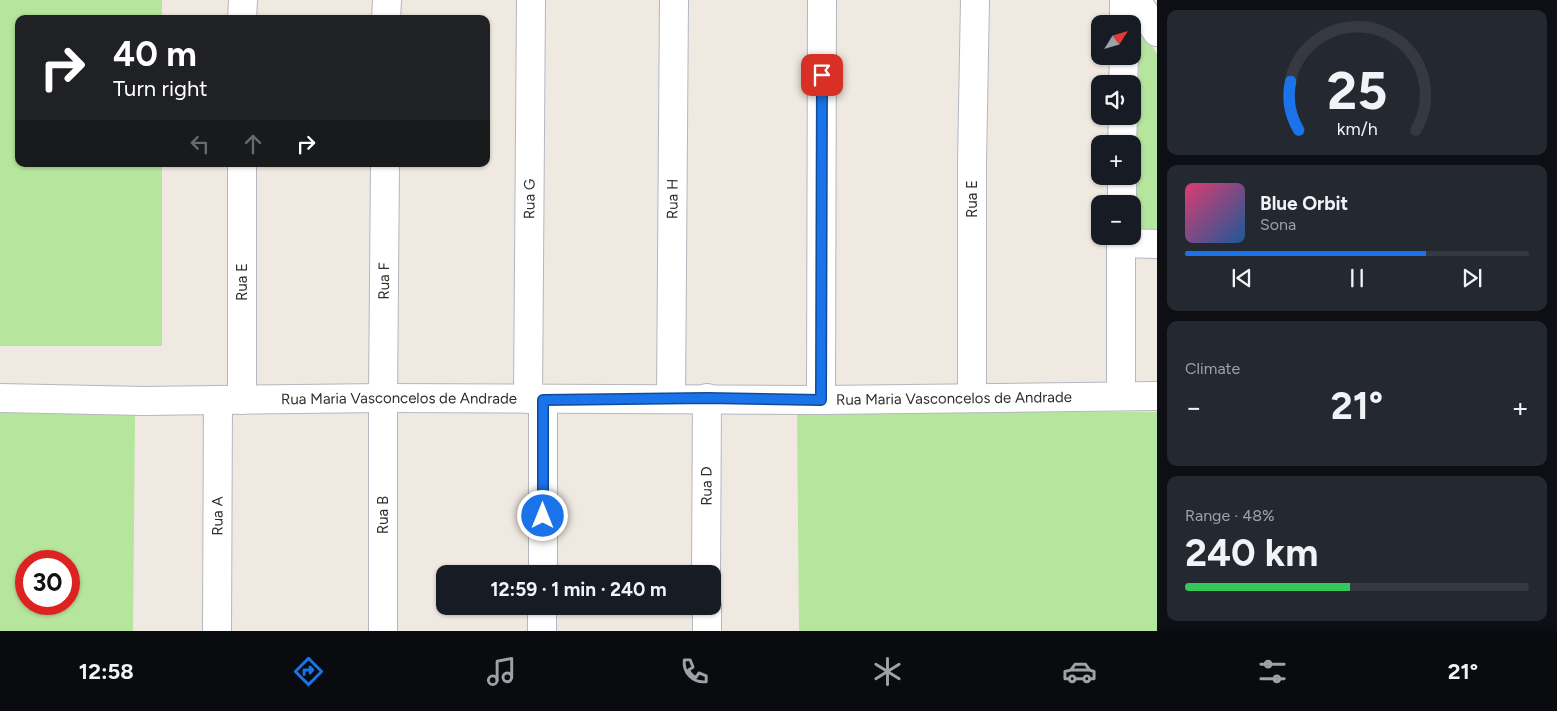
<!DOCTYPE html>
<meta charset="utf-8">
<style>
body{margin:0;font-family:Figtree,sans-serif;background:#242831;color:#f1f3f6;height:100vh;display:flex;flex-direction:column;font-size:19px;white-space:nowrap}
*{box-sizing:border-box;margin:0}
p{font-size:16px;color:#9ea1a6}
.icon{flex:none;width:28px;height:28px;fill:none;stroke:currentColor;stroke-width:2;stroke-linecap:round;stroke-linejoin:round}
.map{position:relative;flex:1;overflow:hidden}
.side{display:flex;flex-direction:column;gap:10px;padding:10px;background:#0d0f14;width:400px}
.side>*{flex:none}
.hud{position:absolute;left:15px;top:15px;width:475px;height:152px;border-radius:10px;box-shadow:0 1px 4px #0004;background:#202124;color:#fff;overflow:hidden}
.needle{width:32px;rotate:53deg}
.fabs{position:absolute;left:1091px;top:15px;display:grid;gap:10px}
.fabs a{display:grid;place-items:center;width:50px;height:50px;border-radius:10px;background:#171b24;box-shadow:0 1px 4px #0004;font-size:25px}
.speed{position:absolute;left:15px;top:550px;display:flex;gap:10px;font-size:25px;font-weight:700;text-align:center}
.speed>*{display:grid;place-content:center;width:65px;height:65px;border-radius:50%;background:#171b24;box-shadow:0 1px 4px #0004;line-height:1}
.speed .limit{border:8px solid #d22;background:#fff;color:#111}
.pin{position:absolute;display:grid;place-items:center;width:42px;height:42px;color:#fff;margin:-21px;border-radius:10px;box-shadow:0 2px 8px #0006}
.me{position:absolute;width:55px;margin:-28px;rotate:0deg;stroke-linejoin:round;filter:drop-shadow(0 0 4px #0008)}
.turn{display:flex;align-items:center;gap:18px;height:105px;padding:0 15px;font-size:22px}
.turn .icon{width:65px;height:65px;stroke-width:2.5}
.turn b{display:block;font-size:35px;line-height:42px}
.lanes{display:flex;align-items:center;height:48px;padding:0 15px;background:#0003;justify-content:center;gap:25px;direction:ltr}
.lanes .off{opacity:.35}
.big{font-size:38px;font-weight:700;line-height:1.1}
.side .card{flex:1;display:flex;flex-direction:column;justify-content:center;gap:8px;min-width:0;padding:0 18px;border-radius:10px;background:#242831}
.side .dial{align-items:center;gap:0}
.dial svg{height:130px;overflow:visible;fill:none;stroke:#363941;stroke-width:7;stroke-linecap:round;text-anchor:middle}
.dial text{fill:#f1f3f6;stroke:none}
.song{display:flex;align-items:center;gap:15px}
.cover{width:60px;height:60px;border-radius:8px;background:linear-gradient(135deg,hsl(340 70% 55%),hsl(210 70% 35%))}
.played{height:5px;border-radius:2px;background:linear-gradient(90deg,#1a73e8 70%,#363941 70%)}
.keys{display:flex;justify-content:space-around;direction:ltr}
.heat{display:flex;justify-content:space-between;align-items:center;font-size:28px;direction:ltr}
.charge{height:8px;border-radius:4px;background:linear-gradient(90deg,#34c759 48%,#363941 0)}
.trip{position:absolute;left:436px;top:565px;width:285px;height:50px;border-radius:10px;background:#171b24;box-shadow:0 1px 4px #0004;font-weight:700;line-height:50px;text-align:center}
.dock{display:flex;height:80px;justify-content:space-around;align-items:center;background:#090b0e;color:#9ea1a6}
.dock .icon{width:35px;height:35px}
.dock .selected{color:#1a73e8}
.dock b{font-size:22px;color:#f1f3f6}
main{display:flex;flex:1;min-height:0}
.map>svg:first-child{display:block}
</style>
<main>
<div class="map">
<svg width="1157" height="631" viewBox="0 0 1157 631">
<rect width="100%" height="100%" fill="#efe9e1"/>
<g fill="#b6e59e" fill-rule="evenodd">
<path d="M0 0H162V19H19V164H162V346H0Z"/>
<path d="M1140 26 1157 54V231H1134Z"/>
<path d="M797 411 1157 412V631H799Z"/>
<path d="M0 413 135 414 133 631H0ZM26 561H69V604H26Z"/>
</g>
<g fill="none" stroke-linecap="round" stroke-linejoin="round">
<defs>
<g id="minor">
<path d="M1136 0 1157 32"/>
<path d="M242 19 243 0"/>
<path d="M386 19 387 0"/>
<path d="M1124 24V0"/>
<path d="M1123 84 1124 56"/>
<path d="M1122 144 1123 116"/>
<path d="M1122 204V176"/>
<path d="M1121 243 1157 244"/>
<path d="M1121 396V236"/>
<path id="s1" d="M0 398 144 401 383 398 821 400 1157 396"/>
<path id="s2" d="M671 398 674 0"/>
<path d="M972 398V163L975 0"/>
<path id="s3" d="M528 399 531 0"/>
<path d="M242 400V164"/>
<path d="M821 400 822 0"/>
<path d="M543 574V400"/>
<path id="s4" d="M706 574 707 398"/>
<path d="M707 606V631"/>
<path id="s5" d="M217 631 218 401"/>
<path id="s6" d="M383 631V398L385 164"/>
<path d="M542 631V606"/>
</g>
</defs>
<use href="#minor" stroke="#b4b7c1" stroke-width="30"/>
<use href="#minor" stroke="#fff" stroke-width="28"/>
</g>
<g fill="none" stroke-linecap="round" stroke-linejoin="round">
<defs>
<path id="route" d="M543 516V400L707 398 821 400 822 75"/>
</defs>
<use href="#route" stroke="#114b97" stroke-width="12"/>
<use href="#route" stroke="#1a73e8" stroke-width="9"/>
</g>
<g text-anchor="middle" stroke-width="4.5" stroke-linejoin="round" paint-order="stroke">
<g font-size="15" fill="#2e2e2e" stroke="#fff">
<text dy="5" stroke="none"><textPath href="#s2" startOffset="199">Rua H</textPath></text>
<text transform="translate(972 199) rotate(-90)" y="5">Rua E</text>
<text dy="5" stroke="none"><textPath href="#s3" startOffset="200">Rua G</textPath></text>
<text dy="5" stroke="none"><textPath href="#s6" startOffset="350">Rua F</textPath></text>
<text transform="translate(242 282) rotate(-90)" y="5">Rua E</text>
<text dy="5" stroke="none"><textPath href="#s1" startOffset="954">Rua Maria Vasconcelos de Andrade</textPath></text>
<text dy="5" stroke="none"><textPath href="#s1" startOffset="399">Rua Maria Vasconcelos de Andrade</textPath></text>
<text dy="5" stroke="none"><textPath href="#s4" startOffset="88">Rua D</textPath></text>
<text transform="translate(383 515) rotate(-90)" y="5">Rua B</text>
<text dy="5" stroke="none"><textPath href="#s5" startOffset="115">Rua A</textPath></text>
</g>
</g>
</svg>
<div class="fabs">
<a><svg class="needle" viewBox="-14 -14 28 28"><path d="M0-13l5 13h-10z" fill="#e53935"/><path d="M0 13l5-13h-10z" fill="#9ea1a6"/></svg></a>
<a><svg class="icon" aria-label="sound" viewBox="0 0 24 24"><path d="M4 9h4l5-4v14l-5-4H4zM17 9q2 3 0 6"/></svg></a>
<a>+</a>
<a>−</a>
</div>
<div class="speed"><div class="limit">30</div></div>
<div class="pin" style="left:822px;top:75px;background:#d93025"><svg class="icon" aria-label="arrive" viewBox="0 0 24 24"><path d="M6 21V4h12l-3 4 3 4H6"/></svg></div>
<svg class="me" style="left:543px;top:516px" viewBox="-20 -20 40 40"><circle r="17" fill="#1a73e8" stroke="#fff" stroke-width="3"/><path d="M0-11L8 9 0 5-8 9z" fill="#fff"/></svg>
<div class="trip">12:59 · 1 min · 240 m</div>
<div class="hud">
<div class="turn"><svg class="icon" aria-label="right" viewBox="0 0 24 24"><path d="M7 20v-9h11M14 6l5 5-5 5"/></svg><div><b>40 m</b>Turn right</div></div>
<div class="lanes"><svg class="icon off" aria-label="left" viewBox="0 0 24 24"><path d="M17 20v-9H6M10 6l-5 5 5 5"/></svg><svg class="icon off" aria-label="ahead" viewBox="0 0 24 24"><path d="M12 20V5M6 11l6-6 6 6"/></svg><svg class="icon" aria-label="right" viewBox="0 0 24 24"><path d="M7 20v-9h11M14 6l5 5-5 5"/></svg></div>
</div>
</div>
<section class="side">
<div class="card dial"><svg viewBox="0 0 100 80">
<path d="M14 69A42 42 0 1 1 86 69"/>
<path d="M14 69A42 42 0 0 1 9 39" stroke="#1a73e8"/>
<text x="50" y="56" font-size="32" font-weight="700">25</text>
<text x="50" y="72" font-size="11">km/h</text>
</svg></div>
<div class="card">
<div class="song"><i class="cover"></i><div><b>Blue Orbit</b><p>Sona</p></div></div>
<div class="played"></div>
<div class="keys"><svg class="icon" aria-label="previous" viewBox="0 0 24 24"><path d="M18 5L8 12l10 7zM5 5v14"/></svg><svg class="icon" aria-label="pause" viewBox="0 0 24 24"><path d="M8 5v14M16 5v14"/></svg><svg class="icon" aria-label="next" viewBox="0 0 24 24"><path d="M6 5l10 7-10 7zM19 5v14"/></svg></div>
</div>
<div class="card"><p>Climate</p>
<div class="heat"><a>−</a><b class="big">21°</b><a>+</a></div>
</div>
<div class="card"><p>Range · 48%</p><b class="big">240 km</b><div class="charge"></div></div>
</section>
</main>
<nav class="dock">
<b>12:58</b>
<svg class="icon selected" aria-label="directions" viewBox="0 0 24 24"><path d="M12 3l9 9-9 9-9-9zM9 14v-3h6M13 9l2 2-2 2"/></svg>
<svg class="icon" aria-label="music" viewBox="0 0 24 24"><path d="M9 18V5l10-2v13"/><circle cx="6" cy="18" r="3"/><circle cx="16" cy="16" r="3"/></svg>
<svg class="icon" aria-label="phone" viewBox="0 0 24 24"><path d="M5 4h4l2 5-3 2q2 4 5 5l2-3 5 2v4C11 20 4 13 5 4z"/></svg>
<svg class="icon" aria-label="climate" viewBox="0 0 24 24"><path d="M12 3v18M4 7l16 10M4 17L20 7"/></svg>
<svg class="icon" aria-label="car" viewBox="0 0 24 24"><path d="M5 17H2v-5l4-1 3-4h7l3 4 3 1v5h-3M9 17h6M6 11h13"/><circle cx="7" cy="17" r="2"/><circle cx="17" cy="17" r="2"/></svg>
<svg class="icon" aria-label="filters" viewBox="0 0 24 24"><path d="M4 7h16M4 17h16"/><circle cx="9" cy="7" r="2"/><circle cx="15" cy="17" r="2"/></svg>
<b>21°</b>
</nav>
